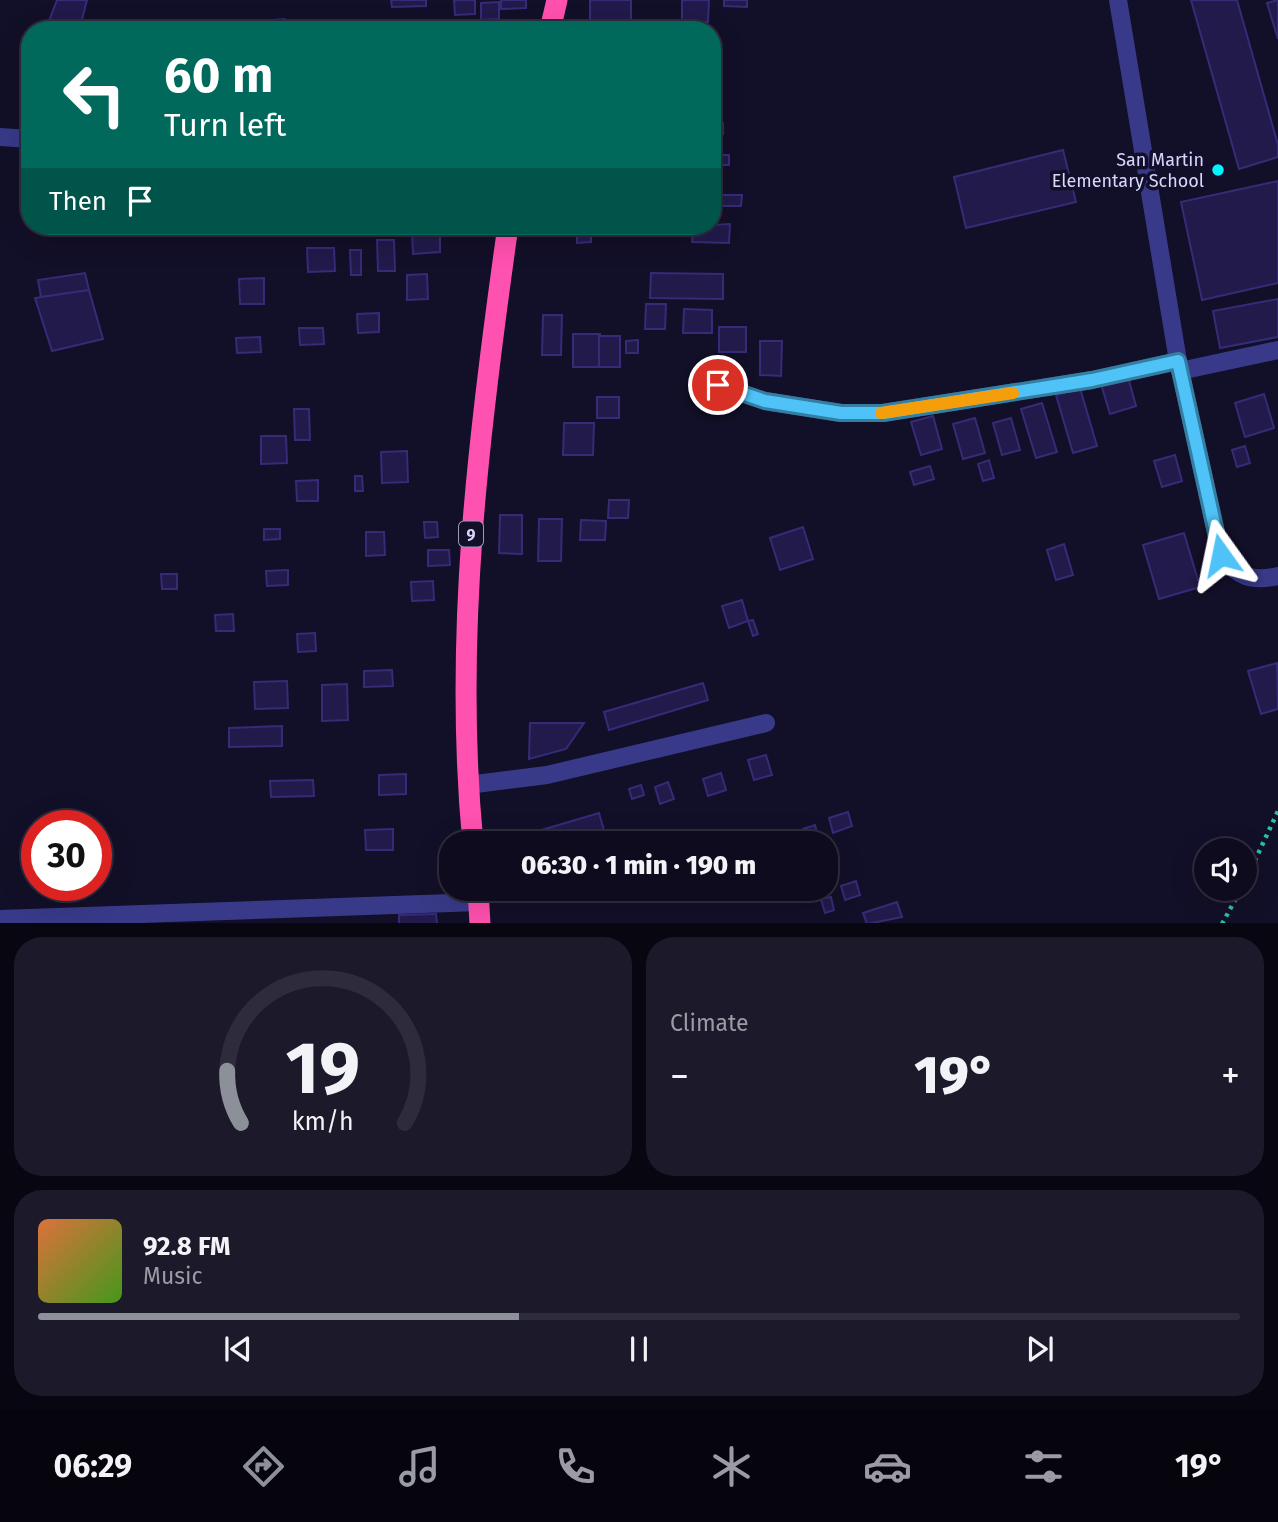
<!DOCTYPE html>
<meta charset="utf-8">
<style>
body{margin:0;font-family:"Fira Sans",sans-serif;background:#1c192b;color:#f1f3f6;height:100vh;display:flex;flex-direction:column;font-size:26px;white-space:nowrap}
*{box-sizing:border-box;margin:0}
p{font-size:23px;color:#9b9ba4}
.icon{flex:none;width:38px;height:38px;fill:none;stroke:currentColor;stroke-width:2;stroke-linecap:round;stroke-linejoin:round}
.map{position:relative;height:923px;overflow:hidden}
.panel{display:flex;flex-direction:column;gap:14px;padding:14px;background:#080610;flex:1}
.panel>*{flex:none}
.hud{position:absolute;left:21px;top:21px;width:700px;height:214px;border-radius:28px;box-shadow:0 7px 28px #0002,0 0 0 2px #2e2b3c;background:#00695c;color:#fff;overflow:hidden}
.fabs{position:absolute;left:1194px;top:838px;display:grid;gap:14px}
.fabs a{display:grid;place-items:center;width:63px;height:63px;border-radius:50%;background:#0e0b1e;box-shadow:0 7px 28px #0002,0 0 0 2px #2e2b3c;font-size:35px}
.speed{position:absolute;left:21px;top:810px;display:flex;gap:14px;font-size:35px;font-weight:700;text-align:center}
.speed>*{display:grid;place-content:center;width:91px;height:91px;border-radius:50%;background:#0e0b1e;box-shadow:0 7px 28px #0002,0 0 0 2px #2e2b3c;line-height:1}
.speed .limit{border:10px solid #d22;background:#fff;color:#111}
.pin{position:absolute;display:grid;place-items:center;width:60px;height:60px;color:#fff;margin:-30px;border:4px solid #fff;border-radius:50%;box-shadow:0 2px 7px #0007}
.me{position:absolute;width:77px;margin:-38px;rotate:348deg;stroke-linejoin:round;filter:drop-shadow(0 0 5px #0008)}
.turn{display:flex;align-items:center;gap:24px;height:147px;padding:0 28px;font-size:32px}
.turn .icon{width:91px;height:91px;stroke-width:2.5}
.turn b{display:block;font-size:49px;line-height:60px}
.then{display:flex;align-items:center;height:66px;padding:0 28px;background:#0003;gap:14px;font-size:26px}
.big{font-size:52px;font-weight:800;line-height:1.1}
.panel .tile{flex:1;display:flex;flex-direction:column;justify-content:center;gap:10px;min-width:0;padding:0 24px;border-radius:28px;background:#1c192b}
.panel .dial{align-items:center;gap:0}
.dial svg{height:182px;overflow:visible;fill:none;stroke:#2e2b3c;stroke-width:7;stroke-linecap:round;text-anchor:middle}
.dial text{fill:#f1f3f6;stroke:none}
.song{display:flex;align-items:center;gap:21px}
.cover{width:84px;height:84px;border-radius:10px;background:linear-gradient(135deg,hsl(20 70% 55%),hsl(100 70% 35%))}
.played{height:7px;border-radius:4px;background:linear-gradient(90deg,#8c9099 40%,#2e2b3c 40%)}
.keys{display:flex;justify-content:space-around;direction:ltr}
.heat{display:flex;justify-content:space-between;align-items:center;font-size:38px;direction:ltr}
.panel .tiles{flex:1;display:grid;gap:14px;grid-template-columns:1fr 1fr}
.tile:last-child{grid-column:span 2}
.trip{position:absolute;left:439px;top:831px;width:399px;height:70px;border-radius:28px;background:#0e0b1e;box-shadow:0 7px 28px #0002,0 0 0 2px #2e2b3c;font-weight:800;line-height:70px;text-align:center}
.tab-bar{display:flex;height:112px;justify-content:space-around;align-items:center;background:#06040c;color:#9b9ba4}
.tab-bar .icon{width:49px;height:49px}
.tab-bar .active{color:#8c9099}
.tab-bar b{font-size:32px;color:#f1f3f6}
.map>svg:first-child{display:block}
</style>
<div class="map">
<svg width="1278" height="924" viewBox="0 0 1278 924">
<rect width="100%" height="100%" fill="#120f28"/>
<g fill="#211a4a" stroke="#362b77" stroke-width="2">
<path d="M57 0H87L80 27 49 21Z"/>
<path d="M391 0H426V6L392 7Z"/>
<path d="M454 0H475V14L455 15Z"/>
<path d="M501 0H526V8L501 9Z"/>
<rect x="590" y="0" width="41" height="30"/>
<path d="M682 0H709L708 22H682Z"/>
<path d="M724 0H747V7L724 6Z"/>
<path d="M1191 0H1237L1278 145V157L1239 169Z"/>
<path d="M1278 0V39L1267 3Z"/>
<path d="M499 2V19L481 20V3Z"/>
<path d="M285 19V30H274L273 20Z"/>
<path d="M712 78H721L720 101H712Z"/>
<rect x="712" y="123" width="11" height="11"/>
<path d="M1063 150 1076 202 966 228 954 177Z"/>
<path d="M716 155H729V165H715Z"/>
<path d="M1278 181V283L1202 300 1181 202Z"/>
<path d="M717 195H742L741 206H717Z"/>
<path d="M730 224 729 243 692 242 693 226Z"/>
<path d="M577 226H591V242L577 243Z"/>
<rect x="612" y="226" width="19" height="7"/>
<path d="M649 226H682V231H648Z"/>
<path d="M440 232V252L413 254 412 233Z"/>
<path d="M377 240H394L395 271H378Z"/>
<path d="M307 248H334L335 271 308 272Z"/>
<path d="M350 250H361V275H351Z"/>
<path d="M85 273 89 290 41 297 38 280Z"/>
<path d="M651 273 723 274V299L650 298Z"/>
<path d="M427 274 428 299 407 300V275Z"/>
<path d="M264 278V304H240L239 279Z"/>
<path d="M89 290 103 339 52 351 35 298Z"/>
<path d="M1278 299V337L1220 348 1213 311Z"/>
<path d="M646 304H666L665 329H645Z"/>
<path d="M684 309 712 310V333H683Z"/>
<path d="M379 313V332L358 333 357 314Z"/>
<path d="M543 315H562L561 355H542Z"/>
<rect x="719" y="327" width="27" height="25"/>
<path d="M299 328H323L324 344 300 345Z"/>
<path d="M573 334H600L599 367H573Z"/>
<rect x="599" y="336" width="21" height="31"/>
<path d="M260 337 261 352 237 353 236 338Z"/>
<path d="M638 340V353H626V341Z"/>
<path d="M760 341H782L781 376 760 375Z"/>
<path d="M1127 373 1136 406 1110 414 1100 381Z"/>
<path d="M1080 388 1097 446 1073 453 1056 395Z"/>
<path d="M1264 394 1274 428 1245 437 1235 403Z"/>
<rect x="597" y="397" width="22" height="21"/>
<path d="M1042 403 1057 452 1036 458 1021 409Z"/>
<path d="M294 409H309L310 440H295Z"/>
<path d="M933 416 942 449 921 455 911 422Z"/>
<path d="M975 418 985 453 963 459 953 424Z"/>
<path d="M1011 418 1020 450 1002 455 993 423Z"/>
<path d="M564 423H594L593 455H563Z"/>
<path d="M261 436H286L287 463 261 464Z"/>
<path d="M1245 446 1250 463 1237 467 1232 450Z"/>
<path d="M407 451 408 482 382 483 381 452Z"/>
<path d="M1175 455 1182 481 1162 487 1154 461Z"/>
<path d="M989 460 994 478 983 481 978 464Z"/>
<path d="M930 466 934 479 914 485 910 472Z"/>
<path d="M355 476H362L363 491H355Z"/>
<path d="M318 480V501H297L296 481Z"/>
<path d="M609 500H629L628 518H608Z"/>
<path d="M500 515H522V554L499 553Z"/>
<path d="M539 519H562L561 561H538Z"/>
<path d="M581 520 606 521 605 540H580Z"/>
<path d="M424 522H437L438 537 425 538Z"/>
<path d="M803 527 813 559 780 570 770 538Z"/>
<path d="M264 529H280V539L264 540Z"/>
<path d="M366 532H384L385 555 366 556Z"/>
<path d="M1184 533 1200 587 1159 599 1143 545Z"/>
<path d="M1064 544 1073 575 1056 580 1047 550Z"/>
<path d="M428 550H449L450 565 428 566Z"/>
<path d="M288 570V585L267 586 266 571Z"/>
<path d="M161 574H177V589H162Z"/>
<path d="M433 581 434 600 412 601 411 582Z"/>
<path d="M742 600 748 621 729 628 722 606Z"/>
<path d="M233 614 234 631H216L215 615Z"/>
<path d="M753 620 758 634 753 636 748 621Z"/>
<path d="M315 633 316 651 298 652 297 634Z"/>
<path d="M1277 663 1278 709 1261 714 1248 671Z"/>
<path d="M392 670 393 686 364 687V671Z"/>
<path d="M287 681 288 708 255 709 254 682Z"/>
<path d="M703 683 708 700 609 730 604 712Z"/>
<path d="M347 684 348 720 322 721V685Z"/>
<path d="M530 723H584L566 749 529 759Z"/>
<path d="M282 726V746L229 747V728Z"/>
<path d="M766 755 772 775 754 780 748 760Z"/>
<path d="M721 773 726 790 708 796 703 779Z"/>
<path d="M406 774V794L379 795V775Z"/>
<path d="M313 780 314 796 271 797 270 781Z"/>
<path d="M668 782 674 799 660 804 655 787Z"/>
<path d="M641 785 644 795 632 799 629 789Z"/>
<path d="M848 812 852 826 833 833 829 818Z"/>
<path d="M599 813 608 844H531L528 834Z"/>
<path d="M815 825 819 841 807 844 803 829Z"/>
<path d="M393 829V850H366L365 830Z"/>
<path d="M856 881 860 895 845 900 841 886Z"/>
<path d="M831 897 834 910 825 913 821 899Z"/>
<path d="M897 902 902 917 867 924 863 913Z"/>
<path d="M436 914 437 924H399V915Z"/>
</g>
<g fill="none" stroke-linecap="round" stroke-linejoin="round">
<g stroke="#2abead" stroke-width="4.5" stroke-dasharray="3.5 5" stroke-linecap="butt">
<path d="M1244 884 1278 811"/>
<path d="M1222 924 1241 889"/>
</g>
<g stroke="#383a89" stroke-width="18">
<path d="M1118 0 1178 361 1221 555C1237 577 1252 582 1278 576"/>
<path d="M0 137 30 139"/>
<path d="M1180 371 1278 350"/>
<path d="M718 385 765 401 841 413H883L1092 380 1178 361"/>
<path d="M468 785 547 775 766 723"/>
<path d="M0 919 479 902"/>
</g>
<g stroke="#ff51af" stroke-width="21">
<path d="M550 30 557 0"/>
<path d="M473 844C453 637 479 430 508 226"/>
<path d="M478 889 480 924"/>
</g>
</g>
<g fill="none" stroke-linecap="round" stroke-linejoin="round">
<defs>
<path id="route" d="M718 385 765 401 841 413H883L1092 380 1178 361 1221 555"/>
</defs>
<use href="#route" stroke="#337fa1" stroke-width="18"/>
<use href="#route" stroke="#4fc3f7" stroke-width="12"/>
<path stroke="#f59e0b" stroke-width="12" d="M881 413 1013 393"/>
</g>
<circle fill="#02f5ff" stroke="#120f28" stroke-width="2.5" cx="1218" cy="170" r="7"/>
<g text-anchor="middle" stroke-width="7" stroke-linejoin="round" paint-order="stroke">
<rect fill="#120f28" stroke="#9d9abe" stroke-width="2" x="459" y="521.5" width="24" height="25" rx="5"/>
<g font-size="16" font-weight="bold" fill="#d8d6ff">
<text x="471" y="540">9</text>
</g>
<g font-size="18" fill="#d8d6ff" stroke="#120f28" text-anchor="end">
<text x="1204" y="166">San Martin<tspan x="1204" dy="21">Elementary School</tspan></text>
</g>
</g>
</svg>
<div class="fabs">
<a><svg class="icon" aria-label="sound" viewBox="0 0 24 24"><path d="M4 9h4l5-4v14l-5-4H4zM17 9q2 3 0 6"/></svg></a>
</div>
<div class="speed"><div class="limit">30</div></div>
<div class="pin" style="left:718px;top:385px;background:#d93025"><svg class="icon" aria-label="arrive" viewBox="0 0 24 24"><path d="M6 21V4h12l-3 4 3 4H6"/></svg></div>
<svg class="me" style="left:1221px;top:555px" viewBox="-20 -20 40 40"><path d="M0-17L14 15 0 8-14 15z" fill="#4fc3f7" stroke="#fff" stroke-width="4"/></svg>
<div class="trip">06:30 · 1 min · 190 m</div>
<div class="hud">
<div class="turn"><svg class="icon" aria-label="left" viewBox="0 0 24 24"><path d="M17 20v-9H6M10 6l-5 5 5 5"/></svg><div><b>60 m</b>Turn left</div></div>
<div class="then">Then<svg class="icon" aria-label="arrive" viewBox="0 0 24 24"><path d="M6 21V4h12l-3 4 3 4H6"/></svg></div>
</div>
</div>
<section class="panel">
<div class="tiles">
<div class="tile dial"><svg viewBox="0 0 100 80">
<path d="M14 69A42 42 0 1 1 86 69"/>
<path d="M14 69A42 42 0 0 1 8 46" stroke="#8c9099"/>
<text x="50" y="56" font-size="32" font-weight="700">19</text>
<text x="50" y="72" font-size="11">km/h</text>
</svg></div>
<div class="tile"><p>Climate</p>
<div class="heat"><a>−</a><b class="big">19°</b><a>+</a></div>
</div>
<div class="tile">
<div class="song"><i class="cover"></i><div><b>92.8 FM</b><p>Music</p></div></div>
<div class="played"></div>
<div class="keys"><svg class="icon" aria-label="previous" viewBox="0 0 24 24"><path d="M18 5L8 12l10 7zM5 5v14"/></svg><svg class="icon" aria-label="pause" viewBox="0 0 24 24"><path d="M8 5v14M16 5v14"/></svg><svg class="icon" aria-label="next" viewBox="0 0 24 24"><path d="M6 5l10 7-10 7zM19 5v14"/></svg></div>
</div>
</div>
</section>
<nav class="tab-bar">
<b>06:29</b>
<svg class="icon active" aria-label="directions" viewBox="0 0 24 24"><path d="M12 3l9 9-9 9-9-9zM9 14v-3h6M13 9l2 2-2 2"/></svg>
<svg class="icon" aria-label="music" viewBox="0 0 24 24"><path d="M9 18V5l10-2v13"/><circle cx="6" cy="18" r="3"/><circle cx="16" cy="16" r="3"/></svg>
<svg class="icon" aria-label="phone" viewBox="0 0 24 24"><path d="M5 4h4l2 5-3 2q2 4 5 5l2-3 5 2v4C11 20 4 13 5 4z"/></svg>
<svg class="icon" aria-label="climate" viewBox="0 0 24 24"><path d="M12 3v18M4 7l16 10M4 17L20 7"/></svg>
<svg class="icon" aria-label="car" viewBox="0 0 24 24"><path d="M5 17H2v-5l4-1 3-4h7l3 4 3 1v5h-3M9 17h6M6 11h13"/><circle cx="7" cy="17" r="2"/><circle cx="17" cy="17" r="2"/></svg>
<svg class="icon" aria-label="filters" viewBox="0 0 24 24"><path d="M4 7h16M4 17h16"/><circle cx="9" cy="7" r="2"/><circle cx="15" cy="17" r="2"/></svg>
<b>19°</b>
</nav>
